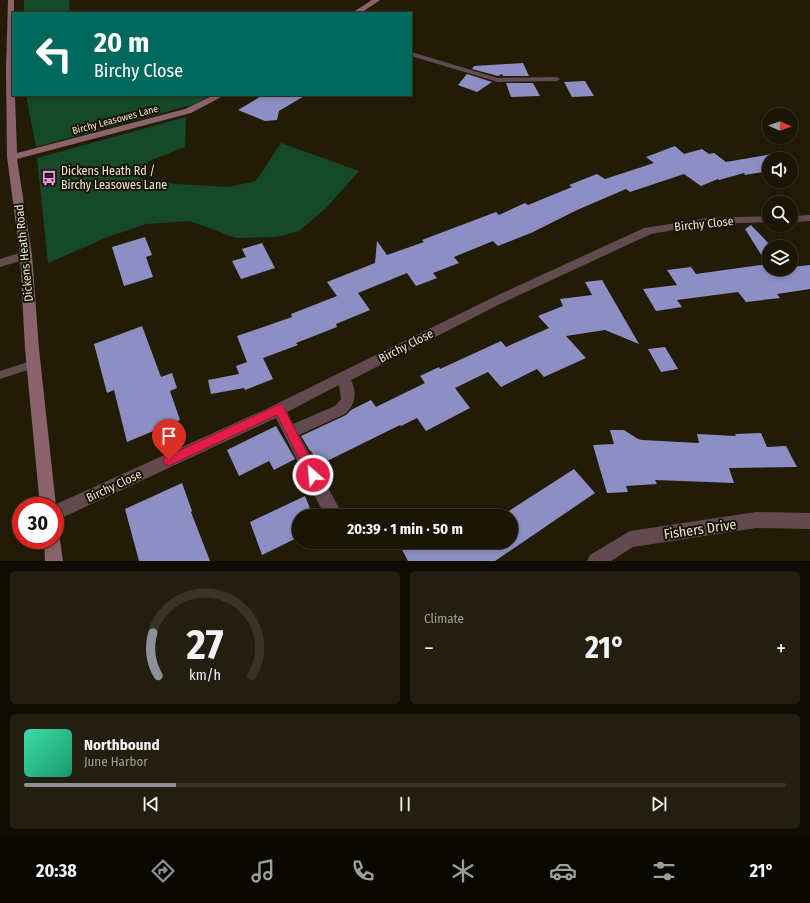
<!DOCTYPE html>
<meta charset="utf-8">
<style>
body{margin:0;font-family:"Fira Sans Condensed",sans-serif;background:#231e0f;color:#f1f3f6;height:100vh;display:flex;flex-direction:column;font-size:15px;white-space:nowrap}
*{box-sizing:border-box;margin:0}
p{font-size:13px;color:#9f9f9a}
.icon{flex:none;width:22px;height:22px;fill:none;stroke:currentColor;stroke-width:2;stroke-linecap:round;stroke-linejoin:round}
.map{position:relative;height:561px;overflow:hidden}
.details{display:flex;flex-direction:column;gap:10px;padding:10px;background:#0e0c03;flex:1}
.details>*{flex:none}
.hud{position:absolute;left:12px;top:12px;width:400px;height:84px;border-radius:0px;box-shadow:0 2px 6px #0003,0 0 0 1px #383427;background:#00695c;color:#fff;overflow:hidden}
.needle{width:26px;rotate:92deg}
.tools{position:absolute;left:762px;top:108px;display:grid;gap:8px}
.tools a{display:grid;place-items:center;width:36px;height:36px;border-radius:50%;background:#1a1505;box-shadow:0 2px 6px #0003,0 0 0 1px #383427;font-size:20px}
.speed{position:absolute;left:12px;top:497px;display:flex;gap:8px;font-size:20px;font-weight:700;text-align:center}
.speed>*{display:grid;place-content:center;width:52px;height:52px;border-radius:50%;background:#1a1505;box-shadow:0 2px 6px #0003,0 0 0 1px #383427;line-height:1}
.speed .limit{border:6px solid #d22;background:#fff;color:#111}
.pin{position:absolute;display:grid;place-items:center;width:34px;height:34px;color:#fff;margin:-41px -17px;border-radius:50% 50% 50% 0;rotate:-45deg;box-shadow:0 0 4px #0007}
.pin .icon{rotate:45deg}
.me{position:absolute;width:44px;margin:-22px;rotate:333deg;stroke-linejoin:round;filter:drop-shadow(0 0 3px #0008)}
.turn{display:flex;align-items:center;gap:14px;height:84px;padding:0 16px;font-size:18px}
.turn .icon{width:52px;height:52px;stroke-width:2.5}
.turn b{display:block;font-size:28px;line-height:34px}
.big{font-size:30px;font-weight:700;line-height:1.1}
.details .widget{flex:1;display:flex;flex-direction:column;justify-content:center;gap:6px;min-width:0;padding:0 14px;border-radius:6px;background:#231e0f}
.details .dial{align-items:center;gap:0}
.dial svg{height:104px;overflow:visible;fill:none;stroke:#383427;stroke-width:7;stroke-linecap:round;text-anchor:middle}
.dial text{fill:#f1f3f6;stroke:none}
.song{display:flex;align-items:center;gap:12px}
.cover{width:48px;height:48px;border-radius:6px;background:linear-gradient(135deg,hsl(160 70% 55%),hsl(160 70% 35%))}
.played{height:4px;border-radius:2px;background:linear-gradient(90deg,#8c9099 20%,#383427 20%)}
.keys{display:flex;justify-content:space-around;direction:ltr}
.heat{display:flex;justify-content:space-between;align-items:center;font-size:22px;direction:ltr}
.details .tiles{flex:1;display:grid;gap:10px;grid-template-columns:1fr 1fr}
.widget:last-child{grid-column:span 2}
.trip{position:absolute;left:292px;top:509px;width:226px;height:40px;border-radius:20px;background:#1a1505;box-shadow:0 2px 6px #0003,0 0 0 1px #383427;font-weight:700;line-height:40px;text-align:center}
.tabs{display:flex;height:64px;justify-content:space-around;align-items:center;background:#0a0802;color:#9f9f9a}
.tabs .icon{width:28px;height:28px}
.tabs .active{color:#8c9099}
.tabs b{font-size:18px;color:#f1f3f6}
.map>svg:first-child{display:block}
</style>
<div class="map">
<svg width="810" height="561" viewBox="0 0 810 561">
<rect width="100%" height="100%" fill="#221c07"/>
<g fill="#16492a">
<path d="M24 0H69L70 11 75 13H24Z"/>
<path d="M26 95H211L195 104 36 147Z"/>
<path d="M186 117 185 147 149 161 138 178 176 184 228 187 256 181 281 143 359 171 326 208 299 231 277 237 236 238 190 221 146 224 108 237 48 263 37 158Z"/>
</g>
<g fill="#8d8fc4">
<path d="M523 63 529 76H503L502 74 498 76 472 69 474 66Z"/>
<path d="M467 74 492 82 477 92 458 85Z"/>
<path d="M585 81 594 96 572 97 564 82Z"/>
<path d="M506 83H533L540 96 511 97Z"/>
<path d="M263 95H306L279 111 277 120 265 121 238 110Z"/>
<path d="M675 146 684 154 702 149 709 154 714 153 726 162 773 154 774 159H769V171L745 175 744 173 719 180 718 179 701 186 684 174 630 192 626 189 577 210 531 233 498 246 493 241 454 257 459 263 433 273 437 278 416 286 407 273 358 293 370 310 336 324 337 327 296 343 298 345 263 358 273 379 245 390 244 388 211 394 208 380 239 374 236 366 247 362 237 336 292 317 291 314 337 296 327 282 375 263 377 241 387 255 424 242 422 240 496 212 499 215 525 203 528 205 572 187 569 185 597 174 605 179 654 163 646 157Z"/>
<path d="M751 225 772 247H769V269H791V267L810 265V289L777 294 780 298 746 302 738 292 677 300 682 307 656 311 643 289 677 285 667 270 691 267 696 274 767 264 745 229Z"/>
<path d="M145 237 152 255 146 257 153 277 124 286 112 247Z"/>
<path d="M262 243 275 268 241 279 232 261 246 257 242 249Z"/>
<path d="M602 280 639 344 605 330 566 336 586 358 544 377 537 369 501 387 488 372 455 388 470 408 426 431 417 418 401 426 400 425 319 465 311 451H310L301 436 346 415 351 410 371 400 376 407 425 383 420 376 439 367 440 369 501 341 506 347 549 328 538 316 563 306 560 299 592 295 585 282Z"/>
<path d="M142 326 161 377 172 373 177 388 170 391 180 420 127 442 114 390 107 393 94 344Z"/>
<path d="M665 347 678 369 661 372 648 349Z"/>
<path d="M276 426 295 459 274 470 269 461 239 476 227 450Z"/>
<path d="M610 430H624L638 439 642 440 699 443 697 434 736 436 735 434 761 433 767 447 786 446 797 467 729 468 734 483 655 480 657 484 626 486 628 492 607 493 593 445 614 444Z"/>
<path d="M574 469 595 493 495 561H408L398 542H511V516H501Z"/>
<path d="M182 483 192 511 191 512 210 561H139L125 509Z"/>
<path d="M305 496 313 516H299V537L262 555 250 522Z"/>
</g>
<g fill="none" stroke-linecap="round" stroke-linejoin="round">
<g fill="#634a50" fill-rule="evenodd">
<path d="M411 52 498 78 557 77 560 79 557 81 498 82 411 56Z"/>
<path d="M34 360 37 361 39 364 37 367 0 379V371Z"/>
</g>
<g fill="#634a50" fill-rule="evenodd">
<path d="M810 215V221L791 222V216Z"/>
<path d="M769 216V222L708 224 651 234 504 302 351 380C357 393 356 404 345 414L299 435 338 506 340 512 338 516H325L276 418 55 521V506H52L264 410 496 296 644 228 708 218ZM339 385 341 399 335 406 293 424 287 412Z"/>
<path d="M26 251 30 252 32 255 30 258 0 267V259Z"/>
<path d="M756 512 810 513V529L756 528 633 547 611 561H587L590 555 630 531Z"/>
</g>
<g fill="#8b636d" fill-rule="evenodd">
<path d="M8 0H14L13 95H15L17 153 185 109 214 95H225L191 113 17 159 32 255 39 349 56 506 55 509V506H40L25 349 20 255 7 157 6 70Z"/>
<path d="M372 0H380L361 13H352Z"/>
<path d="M55 533 58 534 60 540 63 561H45L44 540H55Z"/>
</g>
</g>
<path fill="#e11d48" stroke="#92132f" d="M280 404 283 406 317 472 319 475 317 479 313 481 309 479 277 415 173 464 169 466 165 464 163 460 165 457Z"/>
<defs>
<symbol id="bus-bare" viewBox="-9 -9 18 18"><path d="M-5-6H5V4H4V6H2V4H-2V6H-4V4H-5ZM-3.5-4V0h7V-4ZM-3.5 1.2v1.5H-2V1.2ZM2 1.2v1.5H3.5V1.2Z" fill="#f28af2" stroke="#191301" stroke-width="2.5" paint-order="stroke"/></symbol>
</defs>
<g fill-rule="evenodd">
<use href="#bus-bare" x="38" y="167" width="22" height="22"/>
</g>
<g text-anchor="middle" stroke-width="4" stroke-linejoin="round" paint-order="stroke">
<g font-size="10" fill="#eae6d9" stroke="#191301">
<text transform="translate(115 119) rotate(-15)" y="4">Birchy Leasowes Lane</text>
</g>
<g font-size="12" fill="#eae6d9" stroke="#191301" text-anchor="start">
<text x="61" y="175">Dickens Heath Rd /<tspan x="61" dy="14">Birchy Leasowes Lane</tspan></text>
</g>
<g font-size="12" fill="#eae6d9" stroke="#191301">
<text transform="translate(704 224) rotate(-6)" y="4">Birchy Close</text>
<text transform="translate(24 253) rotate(-96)" y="4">Dickens Heath Road</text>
<text transform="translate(406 346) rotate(-27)" y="4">Birchy Close</text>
<text transform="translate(114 486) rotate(-25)" y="4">Birchy Close</text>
</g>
<g font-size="14" fill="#eae6d9" stroke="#191301">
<text transform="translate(700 529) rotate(-8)" y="5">Fishers Drive</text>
</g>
</g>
</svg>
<div class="tools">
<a><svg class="needle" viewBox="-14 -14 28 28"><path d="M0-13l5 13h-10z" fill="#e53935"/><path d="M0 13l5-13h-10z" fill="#9f9f9a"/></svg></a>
<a><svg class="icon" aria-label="sound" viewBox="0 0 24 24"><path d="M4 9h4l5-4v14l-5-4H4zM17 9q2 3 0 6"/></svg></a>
<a><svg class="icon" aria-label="search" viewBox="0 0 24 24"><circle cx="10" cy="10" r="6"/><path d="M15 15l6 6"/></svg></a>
<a><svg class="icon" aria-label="layers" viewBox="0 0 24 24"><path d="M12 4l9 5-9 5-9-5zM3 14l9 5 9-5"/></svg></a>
</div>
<div class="speed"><div class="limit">30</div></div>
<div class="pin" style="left:169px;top:460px;background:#d93025"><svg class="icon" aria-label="arrive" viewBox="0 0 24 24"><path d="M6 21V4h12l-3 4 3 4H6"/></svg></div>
<svg class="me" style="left:313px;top:475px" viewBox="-20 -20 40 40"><circle r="17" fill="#e11d48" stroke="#fff" stroke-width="3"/><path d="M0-11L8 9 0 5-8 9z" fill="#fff"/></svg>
<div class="trip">20:39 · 1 min · 50 m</div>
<div class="hud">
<div class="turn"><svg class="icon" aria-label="left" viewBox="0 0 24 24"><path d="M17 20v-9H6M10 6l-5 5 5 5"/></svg><div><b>20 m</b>Birchy Close</div></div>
</div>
</div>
<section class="details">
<div class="tiles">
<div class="widget dial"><svg viewBox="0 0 100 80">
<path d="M14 69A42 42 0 1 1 86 69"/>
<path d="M14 69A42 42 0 0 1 10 36" stroke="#8c9099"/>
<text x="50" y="56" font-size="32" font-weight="700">27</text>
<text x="50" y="72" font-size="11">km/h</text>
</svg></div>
<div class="widget"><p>Climate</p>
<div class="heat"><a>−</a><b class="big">21°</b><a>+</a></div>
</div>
<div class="widget">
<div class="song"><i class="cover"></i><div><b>Northbound</b><p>June Harbor</p></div></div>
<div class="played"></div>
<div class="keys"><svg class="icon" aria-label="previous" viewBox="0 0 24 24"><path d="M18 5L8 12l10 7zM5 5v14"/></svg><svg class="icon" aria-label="pause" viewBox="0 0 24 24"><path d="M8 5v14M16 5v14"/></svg><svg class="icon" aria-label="next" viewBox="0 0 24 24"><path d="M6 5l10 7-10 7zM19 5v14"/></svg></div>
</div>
</div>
</section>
<nav class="tabs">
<b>20:38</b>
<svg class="icon active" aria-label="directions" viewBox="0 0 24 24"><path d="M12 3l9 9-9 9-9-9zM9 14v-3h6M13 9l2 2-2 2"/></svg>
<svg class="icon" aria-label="music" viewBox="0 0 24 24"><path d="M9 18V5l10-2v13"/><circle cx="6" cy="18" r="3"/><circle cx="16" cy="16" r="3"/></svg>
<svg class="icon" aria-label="phone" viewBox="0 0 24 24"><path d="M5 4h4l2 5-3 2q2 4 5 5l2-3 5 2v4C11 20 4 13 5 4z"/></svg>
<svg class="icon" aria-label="climate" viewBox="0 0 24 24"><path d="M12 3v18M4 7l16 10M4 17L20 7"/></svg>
<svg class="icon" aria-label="car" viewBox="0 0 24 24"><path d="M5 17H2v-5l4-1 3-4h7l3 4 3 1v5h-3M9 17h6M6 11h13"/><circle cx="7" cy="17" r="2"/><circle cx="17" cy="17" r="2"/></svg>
<svg class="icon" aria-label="filters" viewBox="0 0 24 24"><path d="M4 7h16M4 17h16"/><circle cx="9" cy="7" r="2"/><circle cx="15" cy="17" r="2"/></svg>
<b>21°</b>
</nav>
